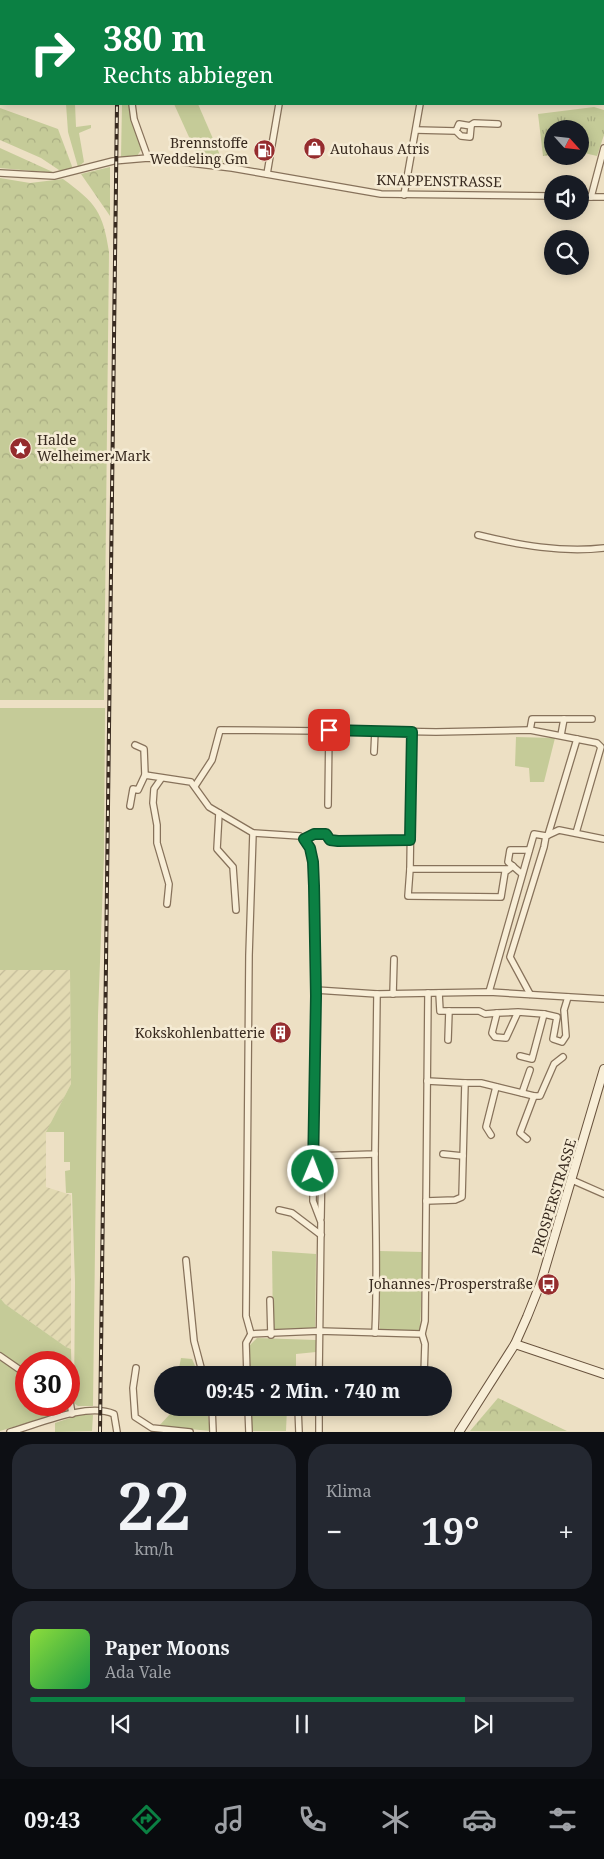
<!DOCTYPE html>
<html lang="de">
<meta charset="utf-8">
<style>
body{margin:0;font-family:"Noto Serif",serif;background:#242831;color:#f1f3f6;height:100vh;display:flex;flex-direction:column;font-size:19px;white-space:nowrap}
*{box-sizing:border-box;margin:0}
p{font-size:16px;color:#9ea1a6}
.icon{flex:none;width:28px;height:28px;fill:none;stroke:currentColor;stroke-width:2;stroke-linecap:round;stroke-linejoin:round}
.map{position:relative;height:1432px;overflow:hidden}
.sheet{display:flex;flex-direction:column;gap:12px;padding:12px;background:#0d0f14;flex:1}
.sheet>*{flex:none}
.guide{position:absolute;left:0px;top:0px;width:605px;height:105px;box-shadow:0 2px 12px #0003;background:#0b8043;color:#fff;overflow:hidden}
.needle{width:32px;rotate:117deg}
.buttons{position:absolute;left:544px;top:120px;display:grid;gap:10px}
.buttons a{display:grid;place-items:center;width:45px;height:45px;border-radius:50%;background:#171b24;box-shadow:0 2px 12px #0003;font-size:25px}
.speed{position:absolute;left:15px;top:1351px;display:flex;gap:10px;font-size:25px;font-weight:700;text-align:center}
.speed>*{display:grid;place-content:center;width:65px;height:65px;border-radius:50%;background:#171b24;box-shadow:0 2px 12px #0003;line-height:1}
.speed .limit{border:8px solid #d22;background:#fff;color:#111}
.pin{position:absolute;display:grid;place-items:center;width:42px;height:42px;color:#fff;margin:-21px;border-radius:10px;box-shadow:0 2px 8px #0006}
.me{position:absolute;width:55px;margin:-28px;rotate:1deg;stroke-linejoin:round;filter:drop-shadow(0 0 4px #0008)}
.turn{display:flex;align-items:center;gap:18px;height:105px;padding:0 20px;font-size:22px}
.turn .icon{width:65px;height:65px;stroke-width:2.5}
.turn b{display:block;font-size:35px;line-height:42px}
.big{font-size:38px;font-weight:700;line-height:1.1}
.sheet .card{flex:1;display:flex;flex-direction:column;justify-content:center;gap:8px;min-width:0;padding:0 18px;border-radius:20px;background:#242831}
.sheet .dial{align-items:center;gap:0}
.dial b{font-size:65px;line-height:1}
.song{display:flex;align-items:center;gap:15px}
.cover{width:60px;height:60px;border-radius:8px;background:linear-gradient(135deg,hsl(90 70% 55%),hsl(140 70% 35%))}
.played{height:5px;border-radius:2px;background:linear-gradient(90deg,#0b8043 80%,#363941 80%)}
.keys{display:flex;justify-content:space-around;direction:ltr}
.heat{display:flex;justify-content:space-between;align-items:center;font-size:28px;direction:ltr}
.sheet .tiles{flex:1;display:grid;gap:12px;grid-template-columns:1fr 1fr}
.card:last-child{grid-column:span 2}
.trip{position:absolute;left:154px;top:1366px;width:298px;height:50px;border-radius:25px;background:#171b24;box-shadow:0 2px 12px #0003;font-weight:700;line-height:50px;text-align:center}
.dock{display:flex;height:80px;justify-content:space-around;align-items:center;background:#090b0e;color:#9ea1a6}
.dock .icon{width:35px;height:35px}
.dock .active{color:#0b8043}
.dock b{font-size:22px;color:#f1f3f6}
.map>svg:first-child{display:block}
</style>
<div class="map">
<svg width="604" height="1432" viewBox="0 0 604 1432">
<defs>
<pattern id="farmland-furrows" width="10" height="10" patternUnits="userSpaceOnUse" patternTransform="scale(1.25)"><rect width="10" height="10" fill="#e2dab2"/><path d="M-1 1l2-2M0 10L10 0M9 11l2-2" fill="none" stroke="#c3bb99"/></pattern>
<pattern id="forest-crowns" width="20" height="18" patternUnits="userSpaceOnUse" patternTransform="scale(1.25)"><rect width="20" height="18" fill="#c5cb98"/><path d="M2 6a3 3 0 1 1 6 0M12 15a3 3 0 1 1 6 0" fill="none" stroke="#aaae83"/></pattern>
<pattern id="park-tufts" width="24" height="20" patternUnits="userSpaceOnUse" patternTransform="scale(1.25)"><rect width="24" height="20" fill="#c5cb98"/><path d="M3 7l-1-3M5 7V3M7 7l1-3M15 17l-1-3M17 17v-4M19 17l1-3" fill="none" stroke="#aaae83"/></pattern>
</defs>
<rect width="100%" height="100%" fill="#ede0c4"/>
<path fill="url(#farmland-furrows)" d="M0 970H70L71 1084 46 1133V1187L71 1195V1349L66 1347 5 1304 0 1298Z"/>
<g fill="#c5cb98">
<path d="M66 104H75L76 127 91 125V128L79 133 84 162 78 167 68 132Z"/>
<path d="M122 104H129L141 150 137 156 121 157Z"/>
<path d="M174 104H198L223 162 199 159Z"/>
<path d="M0 708H105L104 856 98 1015 93 1406H78L74 1403 75 1282 72 1193H66L65 1171 70 1170V1162H64V1132H46L71 1084 70 970H0Z"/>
<path d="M516 737 555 738 544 782H530L529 768 515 766Z"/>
<path d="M272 1251 316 1254 315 1332H273Z"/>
<path d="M379 1251 423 1252 420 1332H380Z"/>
<path d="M0 1298 5 1304 66 1347 71 1349 72 1388H69V1362H26V1405H67V1411L0 1431Z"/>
<path d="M257 1338 316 1340V1352L296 1354V1375H249L248 1347Z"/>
<path d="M181 1358 192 1359 199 1375H174L178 1373Z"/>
<path d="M171 1408H207L210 1431 159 1426 170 1414Z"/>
<path d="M250 1408H287L286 1431H251Z"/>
<path d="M82 1414 93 1415 92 1431 55 1432V1423Z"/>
</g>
<g fill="url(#forest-crowns)">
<path d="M0 108 58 129 73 169 62 172 41 158 0 140Z"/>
<path d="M0 148 55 173 0 168Z"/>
<path d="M110 167V216L81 174Z"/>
<path d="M0 178 30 183 63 179C96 203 103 212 109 252L104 700H0Z"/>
<path d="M498 1398 567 1431H470Z"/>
</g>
<path fill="url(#park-tufts)" d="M594 107 604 110V135L597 156 580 152V129H552V155L543 156 538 114Z"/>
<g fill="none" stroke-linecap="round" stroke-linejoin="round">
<defs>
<g id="street">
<path d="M132 1V0"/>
<path d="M300 1V0"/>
<path d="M435 1V0"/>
<path d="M527 1V0"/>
<path d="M132 104 134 119 148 158"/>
<path d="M471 125 474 123 498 124"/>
<path d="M416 130 456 131 461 136 470 137 471 126 459 124 456 131"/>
<path d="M0 173 54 176 113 161 148 158 232 168 381 194 552 196"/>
<path d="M267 174 279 104"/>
<path d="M404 195 420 104"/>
<path d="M580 197H604"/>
<path d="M591 197 604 148"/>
<path d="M478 535C519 545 562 553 604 548"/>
<path d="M530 730 532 719H592"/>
<path d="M561 735 564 719"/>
<path d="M135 745 144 749 145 775"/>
<path d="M374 752 375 731"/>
<path d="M161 779 154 789 153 803 157 825V843L169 884 167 904"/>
<path d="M195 786 212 760 220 730 321 731 329 738"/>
<path d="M328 805 329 730 436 732 530 730 597 743 601 747 576 833"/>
<path d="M130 806 133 789 138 790 145 775 191 782 209 807 253 833 249 955 246 1316 251 1334"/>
<path d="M219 813 217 849 233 867 236 910"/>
<path d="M253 833 300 836 310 848 313 862 316 992"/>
<path d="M548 835 577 739"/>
<path d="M304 839 314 834H326L330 840 337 841 410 840"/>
<path d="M410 869 412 732"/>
<path d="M509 869H410L408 896 501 897 505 872 513 866"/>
<path d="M522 874 508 862 510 850H529"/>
<path d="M489 992 534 834 546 836 559 830 604 839"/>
<path d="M439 993 440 1011H479L485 1014 497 1013"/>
<path d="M393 994 394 959"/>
<path d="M530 994 510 957 544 847 546 836"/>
<path d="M518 1012 497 1013 492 1033 495 1037 506 1038 518 1012 544 1014"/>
<path d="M448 1040 449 1011"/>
<path d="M520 1056 532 1059 544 1014 557 1017 553 1039 562 1042 566 1036 564 1010 568 997"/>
<path d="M465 1083H481L534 1096 520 1133 527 1139"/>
<path d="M522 1093 530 1070"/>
<path d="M534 1096H540L554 1064 563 1057"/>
<path d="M491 1135 486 1127 496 1087"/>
<path d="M375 1154C375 1214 378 1273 375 1333"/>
<path d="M443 1154 463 1156"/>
<path d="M313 1156 375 1154 377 994"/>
<path d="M572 1180 604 1194"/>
<path d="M426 1201 455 1200 462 1197 465 1083 427 1081"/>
<path d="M279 1210 292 1213 321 1235"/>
<path d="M321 1218 322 1155"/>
<path d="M186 1260 194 1341 203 1375"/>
<path d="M270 1300 271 1335"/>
<path d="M422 1334 425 1321 428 993"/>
<path d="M0 1356 26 1374"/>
<path d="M136 1368 133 1388 135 1417 152 1428 190 1432"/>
<path d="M247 1375 246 1343 251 1334 319 1331 422 1334 425 1344 424 1375"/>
<path d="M319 1375 321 1222 313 1201 316 990 377 994 489 992 604 999"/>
<path d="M362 1375H368"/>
<path d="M69 1395 72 1414"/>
<path d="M212 1408 213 1432"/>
<path d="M248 1408 249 1432"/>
<path d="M298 1408 299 1432"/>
<path d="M10 1432C39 1424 87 1402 114 1414L117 1432"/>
<path d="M319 1432V1408"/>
</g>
<g id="secondary">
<path d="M515 1344 604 1374"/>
<path d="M459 1432 515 1344 527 1317 541 1282 604 1069"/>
</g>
</defs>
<use href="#street" stroke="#87725b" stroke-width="8"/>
<use href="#secondary" stroke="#69533e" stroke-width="10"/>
<use href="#street" stroke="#f8eed7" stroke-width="5.5"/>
<use href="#secondary" stroke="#f8eed7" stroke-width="8"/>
<defs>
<g id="rail">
<path d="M117 1V0"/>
<path d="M100 1432 117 104"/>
</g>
</defs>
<use href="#rail" stroke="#382a1f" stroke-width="4"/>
<use href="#rail" stroke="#f5ebd4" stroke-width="2" stroke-dasharray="5.5" stroke-linecap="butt"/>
</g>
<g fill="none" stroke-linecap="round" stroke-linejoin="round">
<defs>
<path id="route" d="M313 1171 316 996 314 886 313 862 310 848 304 839 314 834H326L330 840 338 841 410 840 412 732 329 730"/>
</defs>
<use href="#route" stroke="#07532c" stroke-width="12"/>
<use href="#route" stroke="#0b8043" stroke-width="9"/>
</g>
<defs>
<symbol id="shop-disc" viewBox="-11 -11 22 22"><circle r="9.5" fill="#952c2e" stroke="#f5ebd4"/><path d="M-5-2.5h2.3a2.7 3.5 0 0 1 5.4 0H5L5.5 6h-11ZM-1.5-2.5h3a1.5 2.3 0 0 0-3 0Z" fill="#fff"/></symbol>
<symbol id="fuel-disc" viewBox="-11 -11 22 22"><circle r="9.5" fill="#952c2e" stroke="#f5ebd4"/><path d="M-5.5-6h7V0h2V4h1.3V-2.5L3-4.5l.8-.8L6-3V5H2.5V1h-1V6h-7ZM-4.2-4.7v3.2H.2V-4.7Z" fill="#fff"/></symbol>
<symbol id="sight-disc" viewBox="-11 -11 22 22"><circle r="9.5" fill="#952c2e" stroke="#f5ebd4"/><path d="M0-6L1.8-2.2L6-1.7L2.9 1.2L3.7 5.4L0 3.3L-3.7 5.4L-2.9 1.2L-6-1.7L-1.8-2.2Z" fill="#fff"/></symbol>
<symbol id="building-disc" viewBox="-11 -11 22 22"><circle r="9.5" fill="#952c2e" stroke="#f5ebd4"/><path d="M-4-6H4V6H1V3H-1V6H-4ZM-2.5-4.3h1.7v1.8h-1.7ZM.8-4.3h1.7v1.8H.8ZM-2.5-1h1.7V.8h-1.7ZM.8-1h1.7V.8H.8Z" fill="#fff"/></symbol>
<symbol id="bus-disc" viewBox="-11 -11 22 22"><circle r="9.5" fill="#952c2e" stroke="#f5ebd4"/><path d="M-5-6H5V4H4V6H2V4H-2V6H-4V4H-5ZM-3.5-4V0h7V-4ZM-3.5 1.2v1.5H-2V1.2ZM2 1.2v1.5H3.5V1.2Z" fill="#fff"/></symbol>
</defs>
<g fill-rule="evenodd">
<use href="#shop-disc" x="302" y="136" width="25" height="25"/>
<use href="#fuel-disc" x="252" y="138" width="25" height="25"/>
<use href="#sight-disc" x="8" y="436" width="25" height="25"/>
<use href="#building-disc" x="268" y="1020" width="25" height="25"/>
<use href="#bus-disc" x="536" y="1272" width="25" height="25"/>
</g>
<g text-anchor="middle" stroke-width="5" stroke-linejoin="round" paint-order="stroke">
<g font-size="14" fill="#382a1f" stroke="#f5ebd4" text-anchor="end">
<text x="248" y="148">Brennstoffe<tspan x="248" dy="16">Weddeling Gm</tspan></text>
<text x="330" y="154" text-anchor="start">Autohaus Atris</text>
<text x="37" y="445" text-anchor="start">Halde<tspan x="37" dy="16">Welheimer Mark</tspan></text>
<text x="265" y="1038">Kokskohlenbatterie</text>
<text x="533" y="1289">Johannes-/Prosperstraße</text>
</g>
<g font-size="14" fill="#382a1f" stroke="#f5ebd4">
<text transform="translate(439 181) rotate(1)" y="5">KNAPPENSTRASSE</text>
<text transform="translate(554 1197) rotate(-73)" y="5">PROSPERSTRASSE</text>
</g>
</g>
</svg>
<div class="buttons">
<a><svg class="needle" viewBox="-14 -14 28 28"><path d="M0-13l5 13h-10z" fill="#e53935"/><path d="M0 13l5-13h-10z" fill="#9ea1a6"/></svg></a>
<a><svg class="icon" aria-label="sound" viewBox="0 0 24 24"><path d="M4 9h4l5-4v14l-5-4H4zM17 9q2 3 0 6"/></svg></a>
<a><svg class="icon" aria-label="search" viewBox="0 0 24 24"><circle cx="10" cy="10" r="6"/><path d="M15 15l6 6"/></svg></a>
</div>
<div class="speed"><div class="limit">30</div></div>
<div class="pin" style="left:329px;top:730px;background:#d93025"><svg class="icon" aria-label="arrive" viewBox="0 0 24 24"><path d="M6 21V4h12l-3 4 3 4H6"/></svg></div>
<svg class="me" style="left:313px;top:1171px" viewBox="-20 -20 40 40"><circle r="17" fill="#0b8043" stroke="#fff" stroke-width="3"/><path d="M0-11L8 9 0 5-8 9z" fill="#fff"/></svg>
<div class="trip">09:45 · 2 Min. · 740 m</div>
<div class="guide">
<div class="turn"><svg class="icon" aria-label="right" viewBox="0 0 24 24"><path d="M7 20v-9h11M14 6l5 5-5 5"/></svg><div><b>380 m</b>Rechts abbiegen</div></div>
</div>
</div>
<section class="sheet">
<div class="tiles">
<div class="card dial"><b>22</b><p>km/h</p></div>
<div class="card"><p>Klima</p>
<div class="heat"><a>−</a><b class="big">19°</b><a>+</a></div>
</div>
<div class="card">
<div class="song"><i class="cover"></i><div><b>Paper Moons</b><p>Ada Vale</p></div></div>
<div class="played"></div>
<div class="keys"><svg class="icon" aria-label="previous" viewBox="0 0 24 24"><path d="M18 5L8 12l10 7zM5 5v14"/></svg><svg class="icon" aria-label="pause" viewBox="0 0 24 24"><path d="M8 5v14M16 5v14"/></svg><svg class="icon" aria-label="next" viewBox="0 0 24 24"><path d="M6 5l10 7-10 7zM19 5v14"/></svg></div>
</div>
</div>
</section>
<nav class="dock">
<b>09:43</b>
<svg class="icon active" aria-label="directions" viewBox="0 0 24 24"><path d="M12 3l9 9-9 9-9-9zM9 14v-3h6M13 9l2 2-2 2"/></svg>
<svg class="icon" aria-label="music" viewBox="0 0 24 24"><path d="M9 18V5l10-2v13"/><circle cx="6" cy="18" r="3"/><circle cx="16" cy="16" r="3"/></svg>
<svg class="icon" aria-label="phone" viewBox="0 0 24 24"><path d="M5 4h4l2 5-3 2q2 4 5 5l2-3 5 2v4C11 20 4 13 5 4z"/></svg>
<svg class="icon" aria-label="climate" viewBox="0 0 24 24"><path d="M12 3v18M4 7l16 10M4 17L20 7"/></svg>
<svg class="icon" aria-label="car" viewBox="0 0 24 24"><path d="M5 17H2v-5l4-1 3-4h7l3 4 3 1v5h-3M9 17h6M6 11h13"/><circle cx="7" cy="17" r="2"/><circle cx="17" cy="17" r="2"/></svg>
<svg class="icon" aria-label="filters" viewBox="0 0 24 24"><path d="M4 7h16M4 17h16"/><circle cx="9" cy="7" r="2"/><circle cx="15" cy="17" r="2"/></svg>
</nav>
